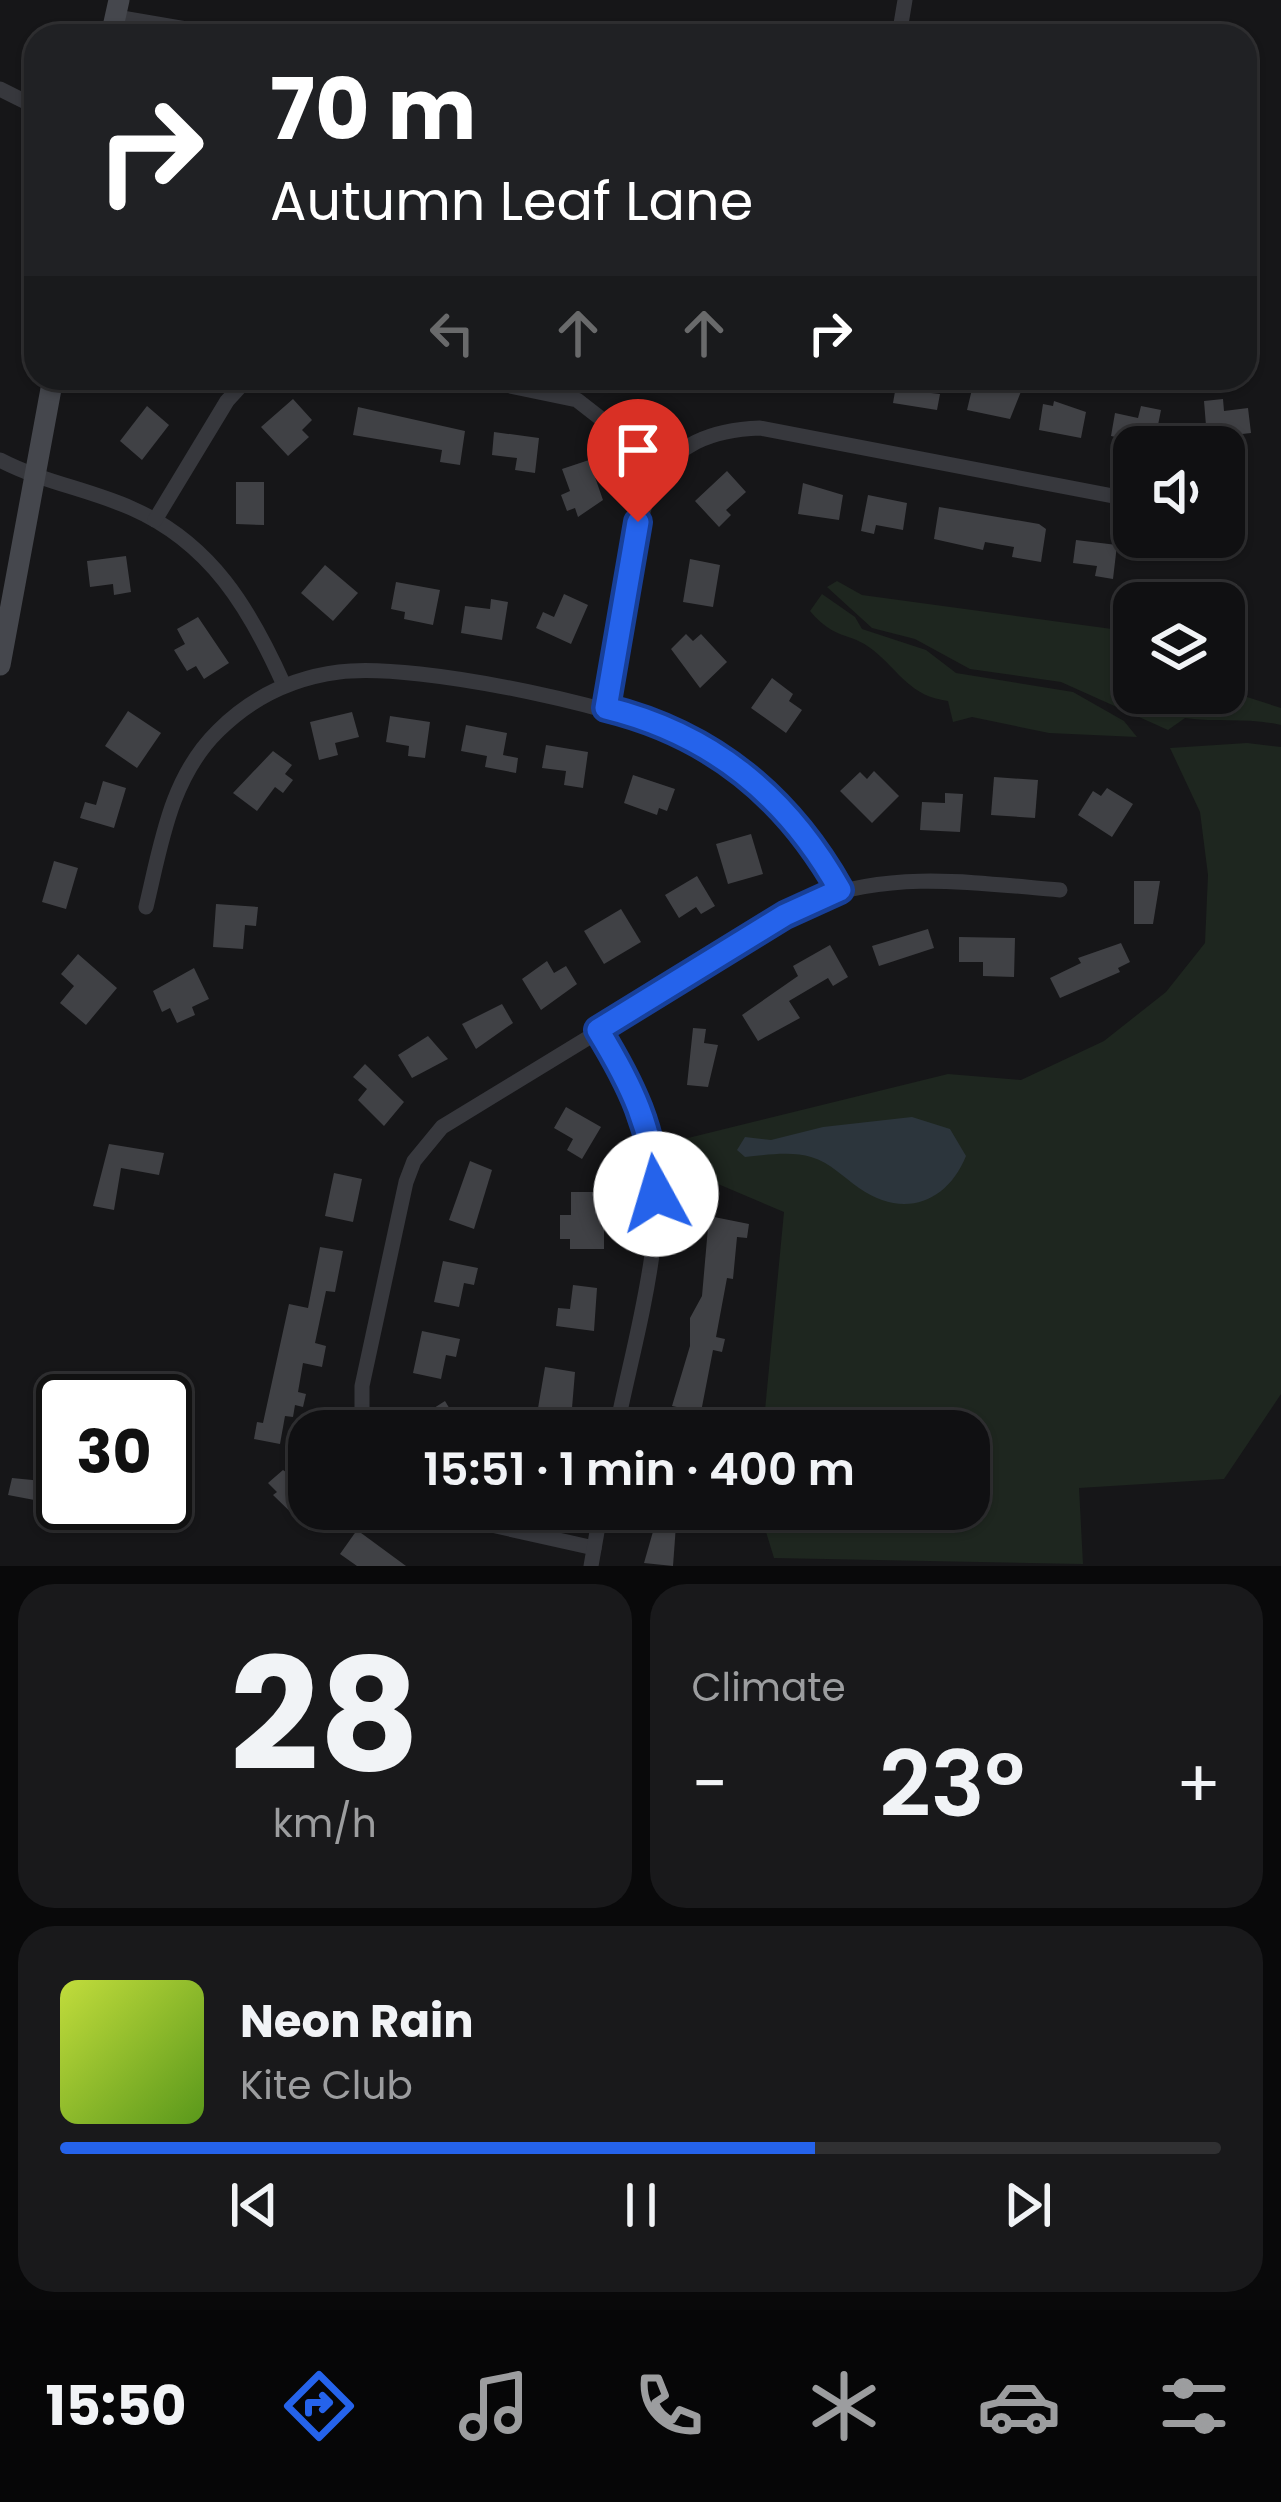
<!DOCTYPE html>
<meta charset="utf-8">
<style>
body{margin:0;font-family:Poppins,sans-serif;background:#19191b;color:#f1f3f6;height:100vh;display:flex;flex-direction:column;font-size:45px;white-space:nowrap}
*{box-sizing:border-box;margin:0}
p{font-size:39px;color:#9c9d9f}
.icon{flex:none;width:66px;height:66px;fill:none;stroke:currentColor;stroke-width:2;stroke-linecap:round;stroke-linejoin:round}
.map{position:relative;height:1566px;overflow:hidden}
.drawer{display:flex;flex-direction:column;gap:18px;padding:18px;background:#09090a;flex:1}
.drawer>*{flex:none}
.top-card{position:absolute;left:24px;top:24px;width:1233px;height:366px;border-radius:36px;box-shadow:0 3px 9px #0004,0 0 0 3px #303032;background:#202124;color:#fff;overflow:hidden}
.buttons{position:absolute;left:1113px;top:426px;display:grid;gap:24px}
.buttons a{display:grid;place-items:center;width:132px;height:132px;border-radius:24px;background:#101012;box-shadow:0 3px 9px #0004,0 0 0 3px #303032;font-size:60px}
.speed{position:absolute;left:36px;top:1374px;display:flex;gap:24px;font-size:60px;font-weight:700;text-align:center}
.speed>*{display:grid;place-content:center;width:156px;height:156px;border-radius:50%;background:#101012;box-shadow:0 3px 9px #0004,0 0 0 3px #303032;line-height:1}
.speed .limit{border:6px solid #111;border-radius:18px;background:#fff;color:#111}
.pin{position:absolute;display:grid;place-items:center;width:102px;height:102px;color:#fff;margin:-123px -51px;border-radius:50% 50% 50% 0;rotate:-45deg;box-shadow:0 0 12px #0007}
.pin .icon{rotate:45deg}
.me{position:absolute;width:132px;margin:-66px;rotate:354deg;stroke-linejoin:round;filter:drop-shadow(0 0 9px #0008)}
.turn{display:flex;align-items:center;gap:42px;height:252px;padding:0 48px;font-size:54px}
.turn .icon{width:156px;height:156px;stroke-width:2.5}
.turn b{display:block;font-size:84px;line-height:102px}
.lanes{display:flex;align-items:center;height:114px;padding:0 48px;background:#0003;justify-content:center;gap:60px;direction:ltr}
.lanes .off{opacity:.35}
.big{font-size:90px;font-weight:600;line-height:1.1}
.drawer .tile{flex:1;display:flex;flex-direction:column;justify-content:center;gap:18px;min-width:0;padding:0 42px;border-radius:36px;background:#19191b}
.drawer .dial{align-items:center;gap:0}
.dial b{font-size:156px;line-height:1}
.song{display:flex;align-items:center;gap:36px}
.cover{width:144px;height:144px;border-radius:18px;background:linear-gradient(135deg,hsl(70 70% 55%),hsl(90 70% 35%))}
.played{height:12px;border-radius:6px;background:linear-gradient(90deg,#2563eb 65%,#303032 65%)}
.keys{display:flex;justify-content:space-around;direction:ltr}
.heat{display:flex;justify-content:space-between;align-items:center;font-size:66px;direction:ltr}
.drawer .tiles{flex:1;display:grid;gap:18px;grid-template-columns:1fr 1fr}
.tile:last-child{grid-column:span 2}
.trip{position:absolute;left:288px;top:1410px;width:702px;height:120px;border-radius:36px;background:#101012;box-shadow:0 3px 9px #0004,0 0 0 3px #303032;font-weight:600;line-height:120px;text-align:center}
.tabs{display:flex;height:192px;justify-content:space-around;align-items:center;background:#060607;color:#9c9d9f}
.tabs .icon{width:84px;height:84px}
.tabs .active{color:#2563eb}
.tabs b{font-size:54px;color:#f1f3f6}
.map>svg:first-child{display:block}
</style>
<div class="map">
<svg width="1281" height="1566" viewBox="0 0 1281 1566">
<rect width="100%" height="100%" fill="#161618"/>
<g fill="#1e261f">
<path d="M837 581 862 595 1134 632V693H1224V676L1233 675 1247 697 1281 708V725C1248 717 1218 723 1185 718L1168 730 1061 682 970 669 915 639 872 628 827 587Z"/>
<path d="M822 594 855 617 862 629 926 650 956 673 1073 692 1124 721 1137 737 1049 733 972 717 953 722 948 701C910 696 901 673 873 650 849 631 835 641 810 611Z"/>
<path d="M1247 743 1281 747V1394L1224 1479 1079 1488 1083 1564 774 1558 759 1509H969V1431H763L784 1212 685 1170 680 1140 948 1074 1021 1080 1104 1041 1166 992 1205 943 1208 875 1200 812 1170 748Z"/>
</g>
<path fill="#2c353c" d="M912 1117 950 1129 966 1156C947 1203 903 1219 859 1188 843 1177 831 1163 811 1157 793 1151 764 1155 745 1157L737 1150 745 1137 771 1140 823 1127Z"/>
<g fill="#404145">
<path d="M997 379 1024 384 1010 419 967 410 973 385 995 390Z"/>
<path d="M897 380 924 384 922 392 940 394 937 410 893 403Z"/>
<path d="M293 399 312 420 302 430 309 437 288 456 261 427Z"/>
<path d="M1223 399 1224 411 1248 408 1251 433 1207 438 1204 401Z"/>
<path d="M1054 401 1086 412 1081 438 1039 430 1043 404 1053 406Z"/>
<path d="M147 406 169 425 142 460 120 441Z"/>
<path d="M1141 406 1161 410 1154 445 1111 436 1115 413 1138 418Z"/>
<path d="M358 407 465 431 460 465 440 462 442 450 353 435Z"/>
<path d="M494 432 539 438 535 473 515 470 517 458 492 455Z"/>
<path d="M589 460 603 500 578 517 575 508 567 511 561 495 570 491 562 469Z"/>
<path d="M727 471 746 492 726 510 731 515 719 527 695 501Z"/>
<path d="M236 482H264V525L236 524Z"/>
<path d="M803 483 843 495 839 520 798 514Z"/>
<path d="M868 495 907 503 903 530 876 525 874 534 861 531Z"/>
<path d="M939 507 1039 524 1046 529 1041 562 1012 557 1014 547 985 542 983 550 934 539Z"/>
<path d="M1076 540 1117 545 1113 579 1095 576 1097 566 1073 563Z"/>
<path d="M126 556 131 592 114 595 113 584 90 587 87 561Z"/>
<path d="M690 559 720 565 713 607 683 602Z"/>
<path d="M325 565 358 593 333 621 301 593Z"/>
<path d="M396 582 440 590 433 625 404 619 405 612 391 609Z"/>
<path d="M1194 583 1237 584 1236 620H1224V603H1194Z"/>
<path d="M564 594 588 605 571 644 536 628 543 612 554 617Z"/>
<path d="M491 599 508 602 502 640 461 633 465 606 490 609Z"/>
<path d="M198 617 229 663 204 679 196 666 187 671 174 650 185 644 177 629Z"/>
<path d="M686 634 693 641 701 634 727 662 700 688 671 649Z"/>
<path d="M772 678 793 694 789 701 802 710 786 733 751 708Z"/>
<path d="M128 711 161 733 137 768 105 746Z"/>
<path d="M352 712 359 737 335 743 338 755 319 760 310 722Z"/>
<path d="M390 716 430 722 425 758 408 756 409 746 386 742Z"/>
<path d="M466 725 507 733 503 755 518 758 516 773 485 767 487 756 461 751Z"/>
<path d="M546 745 588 752 583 788 564 785 566 771 542 768Z"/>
<path d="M273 751 292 765 285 774 293 780 283 793 275 787 257 811 233 793Z"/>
<path d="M874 771 899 796 872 823 840 791 860 772 867 779Z"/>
<path d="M633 775 675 789 667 811 659 808 657 815 624 803Z"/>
<path d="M994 777 1038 780 1035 818 991 815Z"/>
<path d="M103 781 126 788 114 828 80 818 85 802 96 805Z"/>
<path d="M1107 788 1133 804 1112 837 1078 815 1093 791 1101 796Z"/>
<path d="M945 793 963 794 960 832 920 830 922 802 945 803Z"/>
<path d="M751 834 763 874 728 884 716 844Z"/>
<path d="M54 861 78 868 66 909 42 902Z"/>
<path d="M697 876 715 906 701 914 696 907 679 918 665 895Z"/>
<path d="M1134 881H1160L1153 924H1134Z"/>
<path d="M216 904 258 907 256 926 245 925 243 949 213 947Z"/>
<path d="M621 909 641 942 604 964 584 931Z"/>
<path d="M928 929 934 948 879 966 872 946Z"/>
<path d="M959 937 1015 938 1014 977 983 976V962H959Z"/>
<path d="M1121 943 1130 962 1118 968 1120 972 1060 998 1050 978 1081 963 1078 958Z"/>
<path d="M830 945 848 977 833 986 828 978 789 1001 800 1018 758 1041 742 1015 798 976 793 966Z"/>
<path d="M78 954 117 988 86 1025 60 1003 74 986 61 974Z"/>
<path d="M547 961 554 973 566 966 577 984 541 1010 522 979Z"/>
<path d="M194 968 209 999 192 1007 195 1015 177 1023 170 1008 162 1012 153 991Z"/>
<path d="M502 1004 513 1023 476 1049 462 1024Z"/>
<path d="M693 1028 706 1029 704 1043 718 1045 708 1087 687 1085Z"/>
<path d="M428 1036 448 1059 412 1078 398 1055Z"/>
<path d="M365 1064 404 1102 384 1126 358 1100 367 1089 353 1077Z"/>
<path d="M566 1107 601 1127 582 1159 567 1150 573 1139 554 1128Z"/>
<path d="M109 1144 164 1153 159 1175 121 1168 114 1210 93 1206Z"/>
<path d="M470 1161 492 1170 474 1229 449 1220Z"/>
<path d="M334 1173 362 1179 353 1222 325 1216Z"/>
<path d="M571 1192H604V1249H570V1239H560V1215H571Z"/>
<path d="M709 1216 749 1224 747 1238 737 1237 733 1279 727 1278 716 1337 725 1339 722 1352 713 1350 701 1412 672 1406 690 1346V1318L702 1296Z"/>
<path d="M320 1247 343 1251 335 1292 326 1291 315 1343 326 1346 322 1367 303 1363 298 1392 306 1394 303 1407 295 1405 293 1417 285 1416 280 1444 254 1439 257 1422 263 1423 289 1304 308 1308Z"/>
<path d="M443 1261 478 1268 474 1285 464 1283 459 1307 434 1302Z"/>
<path d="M573 1285 597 1288 594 1331 556 1326 558 1308 570 1309Z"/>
<path d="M422 1331 460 1339 456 1357 446 1355 441 1379 413 1373Z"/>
<path d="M545 1367 575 1372 571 1420 537 1414Z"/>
<path d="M445 1401 454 1416 445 1422 451 1431H417L412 1422Z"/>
<path d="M283 1470 309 1488V1509H327L309 1530 273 1495 277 1492 268 1483Z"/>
<path d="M12 1478 63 1483 62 1513 44 1509 45 1502 8 1495Z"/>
<path d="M656 1521 676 1525 673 1566 644 1563Z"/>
<path d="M357 1530 406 1566H357L340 1554Z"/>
</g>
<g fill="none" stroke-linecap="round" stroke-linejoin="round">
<g stroke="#37383d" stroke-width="15">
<path d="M116 17 227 36"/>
<path d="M899 36 905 0"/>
<path d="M0 89 36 107"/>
<path d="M472 378 577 400 663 467"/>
<path d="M0 460C42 482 88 489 131 508 211 543 250 609 284 685"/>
<path d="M155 520 227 401 248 378"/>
<path d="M606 708C615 668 622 628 628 588 641 498 653 432 760 428L1134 500"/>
<path d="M146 907C161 845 170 778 218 731 251 698 292 678 339 672 415 661 645 710 712 750 769 784 808 833 840 890"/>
<path d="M598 1030C617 1062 638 1093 648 1129 674 1218 633 1342 616 1431"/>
<path d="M362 1431V1386L406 1182 414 1161 442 1127 814 900C895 870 976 883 1060 890"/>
<path d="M420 1509 594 1548"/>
<path d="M591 1566 601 1509"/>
</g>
<g stroke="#45474d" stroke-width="21">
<path d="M111 36 119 0"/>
<path d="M0 665 53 378"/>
</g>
</g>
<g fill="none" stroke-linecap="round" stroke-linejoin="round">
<defs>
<path id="route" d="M638 522 606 708C712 734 787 796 840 890L785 915 598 1030C631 1084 654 1130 656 1194"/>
</defs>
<use href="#route" stroke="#184099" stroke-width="30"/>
<use href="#route" stroke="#2563eb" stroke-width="21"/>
</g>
</svg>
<div class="buttons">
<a><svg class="icon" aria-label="sound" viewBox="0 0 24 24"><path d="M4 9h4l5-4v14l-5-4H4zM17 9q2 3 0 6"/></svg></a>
<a><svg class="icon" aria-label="layers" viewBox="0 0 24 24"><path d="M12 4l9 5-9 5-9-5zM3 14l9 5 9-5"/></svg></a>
</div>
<div class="speed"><div class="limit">30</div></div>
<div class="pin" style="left:638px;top:522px;background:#d93025"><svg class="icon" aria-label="arrive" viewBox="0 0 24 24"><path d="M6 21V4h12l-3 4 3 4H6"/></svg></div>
<svg class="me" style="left:656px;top:1194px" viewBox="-20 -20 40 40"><circle r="19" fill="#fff"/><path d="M0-13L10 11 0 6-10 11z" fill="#2563eb"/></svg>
<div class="trip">15:51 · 1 min · 400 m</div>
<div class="top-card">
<div class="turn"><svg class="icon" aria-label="right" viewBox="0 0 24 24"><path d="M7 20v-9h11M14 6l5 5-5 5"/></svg><div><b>70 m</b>Autumn Leaf Lane</div></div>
<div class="lanes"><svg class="icon off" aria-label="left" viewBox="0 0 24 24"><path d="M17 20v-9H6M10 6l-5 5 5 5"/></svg><svg class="icon off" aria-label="ahead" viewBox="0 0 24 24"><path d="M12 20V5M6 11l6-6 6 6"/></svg><svg class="icon off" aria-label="ahead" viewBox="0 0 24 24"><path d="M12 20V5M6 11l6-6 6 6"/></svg><svg class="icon" aria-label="right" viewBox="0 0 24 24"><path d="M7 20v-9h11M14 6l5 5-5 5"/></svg></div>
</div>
</div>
<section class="drawer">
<div class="tiles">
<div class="tile dial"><b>28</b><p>km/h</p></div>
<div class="tile"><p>Climate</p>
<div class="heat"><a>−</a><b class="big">23°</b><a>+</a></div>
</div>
<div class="tile">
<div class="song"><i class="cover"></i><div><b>Neon Rain</b><p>Kite Club</p></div></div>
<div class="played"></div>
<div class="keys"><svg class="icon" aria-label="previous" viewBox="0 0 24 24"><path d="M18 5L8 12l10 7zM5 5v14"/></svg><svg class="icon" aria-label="pause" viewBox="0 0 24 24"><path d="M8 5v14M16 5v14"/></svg><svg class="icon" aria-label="next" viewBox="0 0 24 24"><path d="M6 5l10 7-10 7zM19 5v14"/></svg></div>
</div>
</div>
</section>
<nav class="tabs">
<b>15:50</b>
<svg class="icon active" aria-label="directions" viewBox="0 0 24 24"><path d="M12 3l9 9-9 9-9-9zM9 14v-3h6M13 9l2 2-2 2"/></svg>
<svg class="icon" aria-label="music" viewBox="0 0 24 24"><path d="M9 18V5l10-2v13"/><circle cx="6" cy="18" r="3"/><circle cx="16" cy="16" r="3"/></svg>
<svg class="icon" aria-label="phone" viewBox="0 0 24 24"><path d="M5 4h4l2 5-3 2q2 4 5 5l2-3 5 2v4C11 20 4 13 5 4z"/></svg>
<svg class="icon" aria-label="climate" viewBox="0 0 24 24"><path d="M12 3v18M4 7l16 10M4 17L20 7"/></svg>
<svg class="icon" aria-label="car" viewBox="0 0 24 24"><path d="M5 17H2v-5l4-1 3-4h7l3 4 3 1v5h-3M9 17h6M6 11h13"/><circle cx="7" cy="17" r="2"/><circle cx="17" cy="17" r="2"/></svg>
<svg class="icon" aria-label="filters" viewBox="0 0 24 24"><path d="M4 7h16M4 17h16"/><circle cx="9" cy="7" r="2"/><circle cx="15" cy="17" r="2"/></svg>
</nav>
